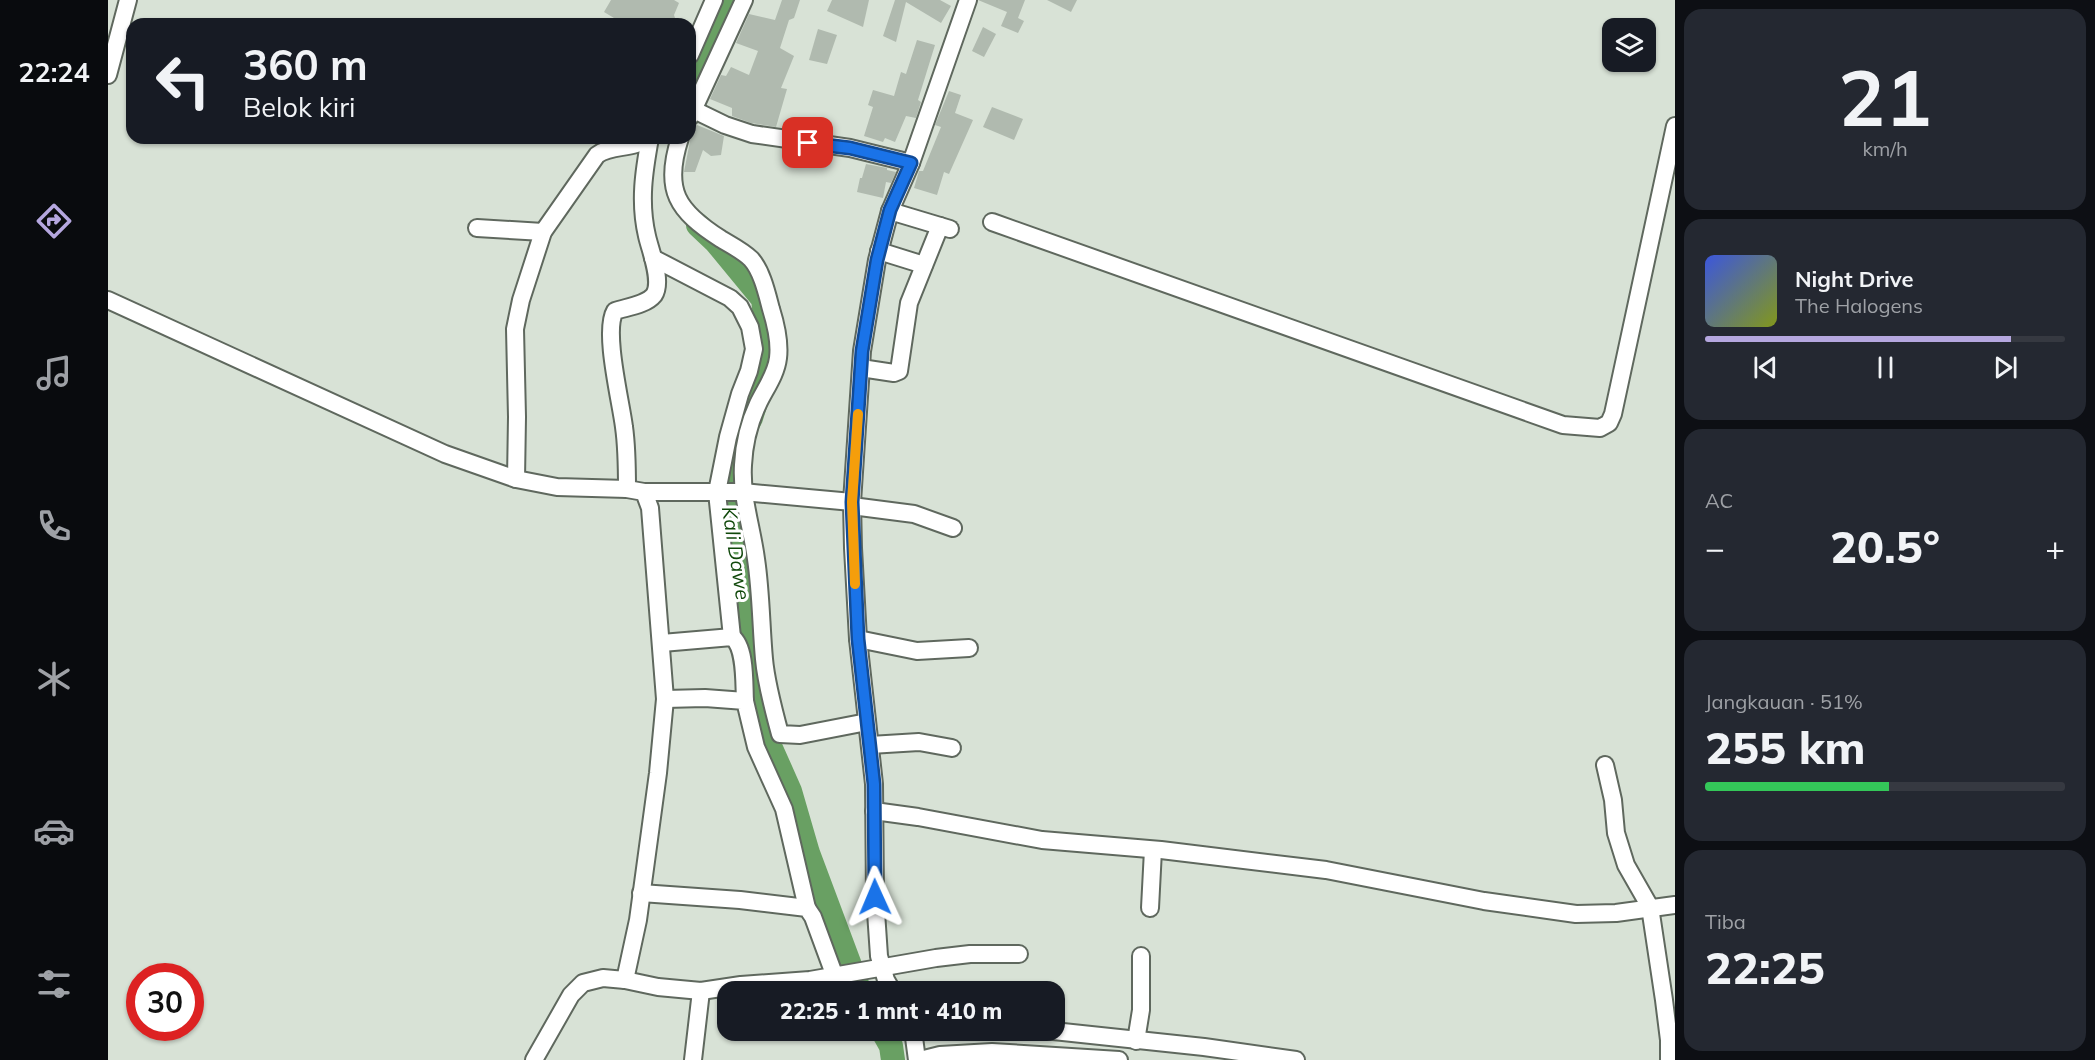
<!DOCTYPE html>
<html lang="id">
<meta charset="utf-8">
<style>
body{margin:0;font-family:Mulish,sans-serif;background:#242831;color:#f1f3f6;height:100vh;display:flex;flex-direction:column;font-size:22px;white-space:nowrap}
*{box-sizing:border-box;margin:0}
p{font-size:20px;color:#9ea1a6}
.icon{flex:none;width:33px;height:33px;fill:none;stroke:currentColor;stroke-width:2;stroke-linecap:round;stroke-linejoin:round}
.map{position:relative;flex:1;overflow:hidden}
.details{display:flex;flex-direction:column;gap:9px;padding:9px;background:#0d0f14;width:420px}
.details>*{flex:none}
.guide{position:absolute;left:18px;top:18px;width:570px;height:126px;border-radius:18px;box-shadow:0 2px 4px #0004;background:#171b24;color:#f1f3f6;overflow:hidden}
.buttons{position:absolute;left:1494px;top:18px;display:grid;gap:12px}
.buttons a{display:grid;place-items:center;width:54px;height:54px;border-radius:12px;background:#171b24;box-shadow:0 2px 4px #0004;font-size:30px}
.speed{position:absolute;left:18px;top:963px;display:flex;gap:12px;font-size:30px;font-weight:700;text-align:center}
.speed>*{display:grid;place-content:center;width:78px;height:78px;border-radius:50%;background:#171b24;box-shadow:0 2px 4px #0004;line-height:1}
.speed .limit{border:9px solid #d22;background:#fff;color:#111}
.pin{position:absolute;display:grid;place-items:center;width:51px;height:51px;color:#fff;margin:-26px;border-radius:12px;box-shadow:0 3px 9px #0006}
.me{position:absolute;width:66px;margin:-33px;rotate:359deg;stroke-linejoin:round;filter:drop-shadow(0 0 4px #0008)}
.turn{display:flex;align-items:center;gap:21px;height:126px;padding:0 18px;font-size:27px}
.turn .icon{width:78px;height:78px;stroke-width:2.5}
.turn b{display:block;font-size:42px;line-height:51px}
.big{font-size:45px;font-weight:800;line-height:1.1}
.details .tile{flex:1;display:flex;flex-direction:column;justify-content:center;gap:9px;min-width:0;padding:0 21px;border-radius:18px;background:#242831}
.details .dial{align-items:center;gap:0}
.dial b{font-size:78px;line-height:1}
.song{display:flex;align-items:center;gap:18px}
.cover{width:72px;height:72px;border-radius:9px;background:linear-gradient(135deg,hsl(230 70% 55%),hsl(70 70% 35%))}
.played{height:6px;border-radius:3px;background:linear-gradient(90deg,#b5a7df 85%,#363941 85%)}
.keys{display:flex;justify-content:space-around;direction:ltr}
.heat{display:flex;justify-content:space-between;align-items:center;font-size:33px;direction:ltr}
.charge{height:9px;border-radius:4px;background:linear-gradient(90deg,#34c759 51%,#363941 0)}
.trip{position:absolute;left:609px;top:981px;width:348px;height:60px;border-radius:18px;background:#171b24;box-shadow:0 2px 4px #0004;font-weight:800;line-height:60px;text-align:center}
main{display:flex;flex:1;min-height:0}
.menu{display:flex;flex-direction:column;width:108px;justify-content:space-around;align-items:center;background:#090b0e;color:#9ea1a6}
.menu .icon{width:42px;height:42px}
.menu .selected{color:#b5a7df}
.menu b{font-size:27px;color:#f1f3f6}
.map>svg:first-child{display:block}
</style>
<main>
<nav class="menu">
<b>22:24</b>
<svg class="icon selected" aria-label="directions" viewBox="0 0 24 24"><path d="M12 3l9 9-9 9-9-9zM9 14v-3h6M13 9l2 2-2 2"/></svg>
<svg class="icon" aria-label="music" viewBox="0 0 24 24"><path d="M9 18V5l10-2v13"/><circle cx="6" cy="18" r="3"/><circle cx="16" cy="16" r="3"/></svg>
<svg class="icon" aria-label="phone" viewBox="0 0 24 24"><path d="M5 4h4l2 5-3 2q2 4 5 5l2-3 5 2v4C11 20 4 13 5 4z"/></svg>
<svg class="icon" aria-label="climate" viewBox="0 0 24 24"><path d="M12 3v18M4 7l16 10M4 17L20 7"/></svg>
<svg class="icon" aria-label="car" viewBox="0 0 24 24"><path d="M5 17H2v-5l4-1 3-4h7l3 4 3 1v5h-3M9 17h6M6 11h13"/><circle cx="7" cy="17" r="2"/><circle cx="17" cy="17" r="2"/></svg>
<svg class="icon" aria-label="filters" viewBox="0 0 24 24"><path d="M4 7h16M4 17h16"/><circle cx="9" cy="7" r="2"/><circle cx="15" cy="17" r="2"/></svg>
</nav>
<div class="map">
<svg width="1567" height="1060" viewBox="0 0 1567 1060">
<rect width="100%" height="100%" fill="#d8e2d6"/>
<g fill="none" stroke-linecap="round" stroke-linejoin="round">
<g stroke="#69a063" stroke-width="24">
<path d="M582 94 623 0"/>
<path d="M590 225 608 242 655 299 659 334V367L643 418 624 456 619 495 637 602 645 683 658 737 682 791 700 853 752 992"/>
<path d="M774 1030 783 1046 785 1060"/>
</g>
</g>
<g fill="#b0baaf">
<path d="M503 0H566L571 3 566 15 569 24H516L496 12Z"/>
<path d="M674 0H692L686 18 681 20 672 48 686 56 673 88 679 89 668 127 643 123 624 116V108L602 99 613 75 618 76 623 67 641 75 650 51 628 43 641 14 667 20Z"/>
<path d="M724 0H761L755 27 719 11Z"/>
<path d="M787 0H832L843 6 833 23 798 2 788 42 775 36Z"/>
<path d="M870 0H917L910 18 916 21 910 33 893 26 899 12Z"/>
<path d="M939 0H969L963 12Z"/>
<path d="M875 27 888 34 876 57 864 51Z"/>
<path d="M710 29 729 35 719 64 701 60Z"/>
<path d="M809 40 827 45 810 100 813 102 808 118 798 116 787 142 777 138 775 142 756 136 765 107 760 105 765 90 786 96 793 72 798 74Z"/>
<path d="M841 91 853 95 847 113 865 120 841 174 836 172 829 195 806 188 811 171H815L833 127 827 125Z"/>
<path d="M884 107 915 119 906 140 875 127Z"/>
<path d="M589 125 616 136 613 155 603 156 595 150 587 172H576L582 141V127Z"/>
<path d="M758 164 779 168V170L788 172 783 183 778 182 775 198 749 192 752 178H754Z"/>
</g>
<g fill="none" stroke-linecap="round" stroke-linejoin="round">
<defs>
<g id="street">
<path d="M582 55 606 0"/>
<path d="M0 75 20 0"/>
<path d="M582 108 617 125 644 134 742 148 803 163"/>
<path d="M582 117 636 0"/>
<path d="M572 138C555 190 569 211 613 239 623 245 635 251 643 259 654 271 659 294 663 309 668 325 672 342 670 358 668 375 657 389 650 404 641 423 636 444 635 465 633 497 644 528 648 559 653 592 653 626 656 659 658 682 666 712 672 734L692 735 759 722"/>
<path d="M782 211 842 229"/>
<path d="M884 222 1455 425 1492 428 1501 423 1505 414 1567 126"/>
<path d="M369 228 435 232"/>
<path d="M771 251 816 265"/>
<path d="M545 258 622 298 632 307 642 327 646 349 641 371 632 394 620 437 609 492 624 637"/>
<path d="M0 300 337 454 408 479 449 487 519 489 536 492 542 508 557 699 550 773 530 920 517 980"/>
<path d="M753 368 786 373 791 371 801 303 832 226"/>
<path d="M408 479 409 417 407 329 413 300 435 232 489 155C504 144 525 150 540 138"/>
<path d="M519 489C519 468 519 448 516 427 513 402 495 331 507 311 519 307 538 305 546 295 555 281 542 250 539 236 531 202 536 171 542 138"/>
<path d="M536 492H635L744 502"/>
<path d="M744 506 806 514 845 528"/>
<path d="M750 639 809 651 861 648"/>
<path d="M554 643 624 637C638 647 636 684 637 701"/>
<path d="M557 699 597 698 637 701 648 747 676 809 699 908"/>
<path d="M762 745 811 742 844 748"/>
<path d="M1497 765 1505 800 1508 833 1518 865 1542 907 1556 1000 1561 1040V1060"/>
<path d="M766 811 810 817 934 840 1053 850 1218 870 1376 901 1468 914 1508 913 1567 905"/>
<path d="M533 893 632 900 699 908 705 917 726 974"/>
<path d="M1042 908 1045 850"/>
<path d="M785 992 778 980 771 956 767 897 766 784 750 639 745 548 744 502 754 351 769 260 782 211 803 163 860 0"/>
<path d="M805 1030 809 1060"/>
<path d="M936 1030 1096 1047 1188 1060"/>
<path d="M1028 1041 1033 1010V956"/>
<path d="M426 1060 463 995 475 983 495 978 517 980 550 987 593 991 633 985 702 980 828 958 862 954H911"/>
<path d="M585 1060 593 991"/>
<path d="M812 1060 832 1055 884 1052 1011 1060"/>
</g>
</defs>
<use href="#street" stroke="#5f685e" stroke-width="20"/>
<use href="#street" stroke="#fff" stroke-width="16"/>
</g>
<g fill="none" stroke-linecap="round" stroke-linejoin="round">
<defs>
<path id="route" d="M700 143 742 148 803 163 782 210 769 260 754 351 744 502 750 639 766 784 767 897"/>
</defs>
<use href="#route" stroke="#114b97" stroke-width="15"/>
<use href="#route" stroke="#1a73e8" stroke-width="10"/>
<path stroke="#f59e0b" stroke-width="10" d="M747 584 744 502 750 414"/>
</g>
<g text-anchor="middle" stroke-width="6" stroke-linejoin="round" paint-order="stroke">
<g font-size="20" font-style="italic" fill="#10480a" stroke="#fff">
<text transform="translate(628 553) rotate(81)" y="7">Kali Dawe</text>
</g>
</g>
</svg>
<div class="buttons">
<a><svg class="icon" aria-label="layers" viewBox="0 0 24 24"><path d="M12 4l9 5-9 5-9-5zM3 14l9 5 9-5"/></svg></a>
</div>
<div class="speed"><div class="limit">30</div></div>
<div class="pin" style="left:700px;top:143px;background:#d93025"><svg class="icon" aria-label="arrive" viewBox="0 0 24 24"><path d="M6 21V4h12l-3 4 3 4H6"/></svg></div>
<svg class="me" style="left:767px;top:897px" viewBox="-20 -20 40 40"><path d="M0-17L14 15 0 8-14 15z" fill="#1a73e8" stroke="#fff" stroke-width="4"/></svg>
<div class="trip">22:25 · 1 mnt · 410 m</div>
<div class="guide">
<div class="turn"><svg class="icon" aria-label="left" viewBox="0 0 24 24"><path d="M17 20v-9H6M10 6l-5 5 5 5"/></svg><div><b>360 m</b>Belok kiri</div></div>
</div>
</div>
<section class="details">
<div class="tile dial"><b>21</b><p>km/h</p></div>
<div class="tile">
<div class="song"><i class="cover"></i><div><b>Night Drive</b><p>The Halogens</p></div></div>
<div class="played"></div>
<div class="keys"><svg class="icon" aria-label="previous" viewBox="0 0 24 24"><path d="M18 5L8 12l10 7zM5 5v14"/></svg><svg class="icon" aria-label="pause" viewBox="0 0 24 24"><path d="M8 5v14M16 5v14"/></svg><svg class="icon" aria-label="next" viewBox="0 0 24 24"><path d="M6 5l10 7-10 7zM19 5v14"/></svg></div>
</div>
<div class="tile"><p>AC</p>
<div class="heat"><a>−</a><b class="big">20.5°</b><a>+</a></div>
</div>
<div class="tile"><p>Jangkauan · 51%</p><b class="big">255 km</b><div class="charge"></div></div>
<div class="tile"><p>Tiba</p><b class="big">22:25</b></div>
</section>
</main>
